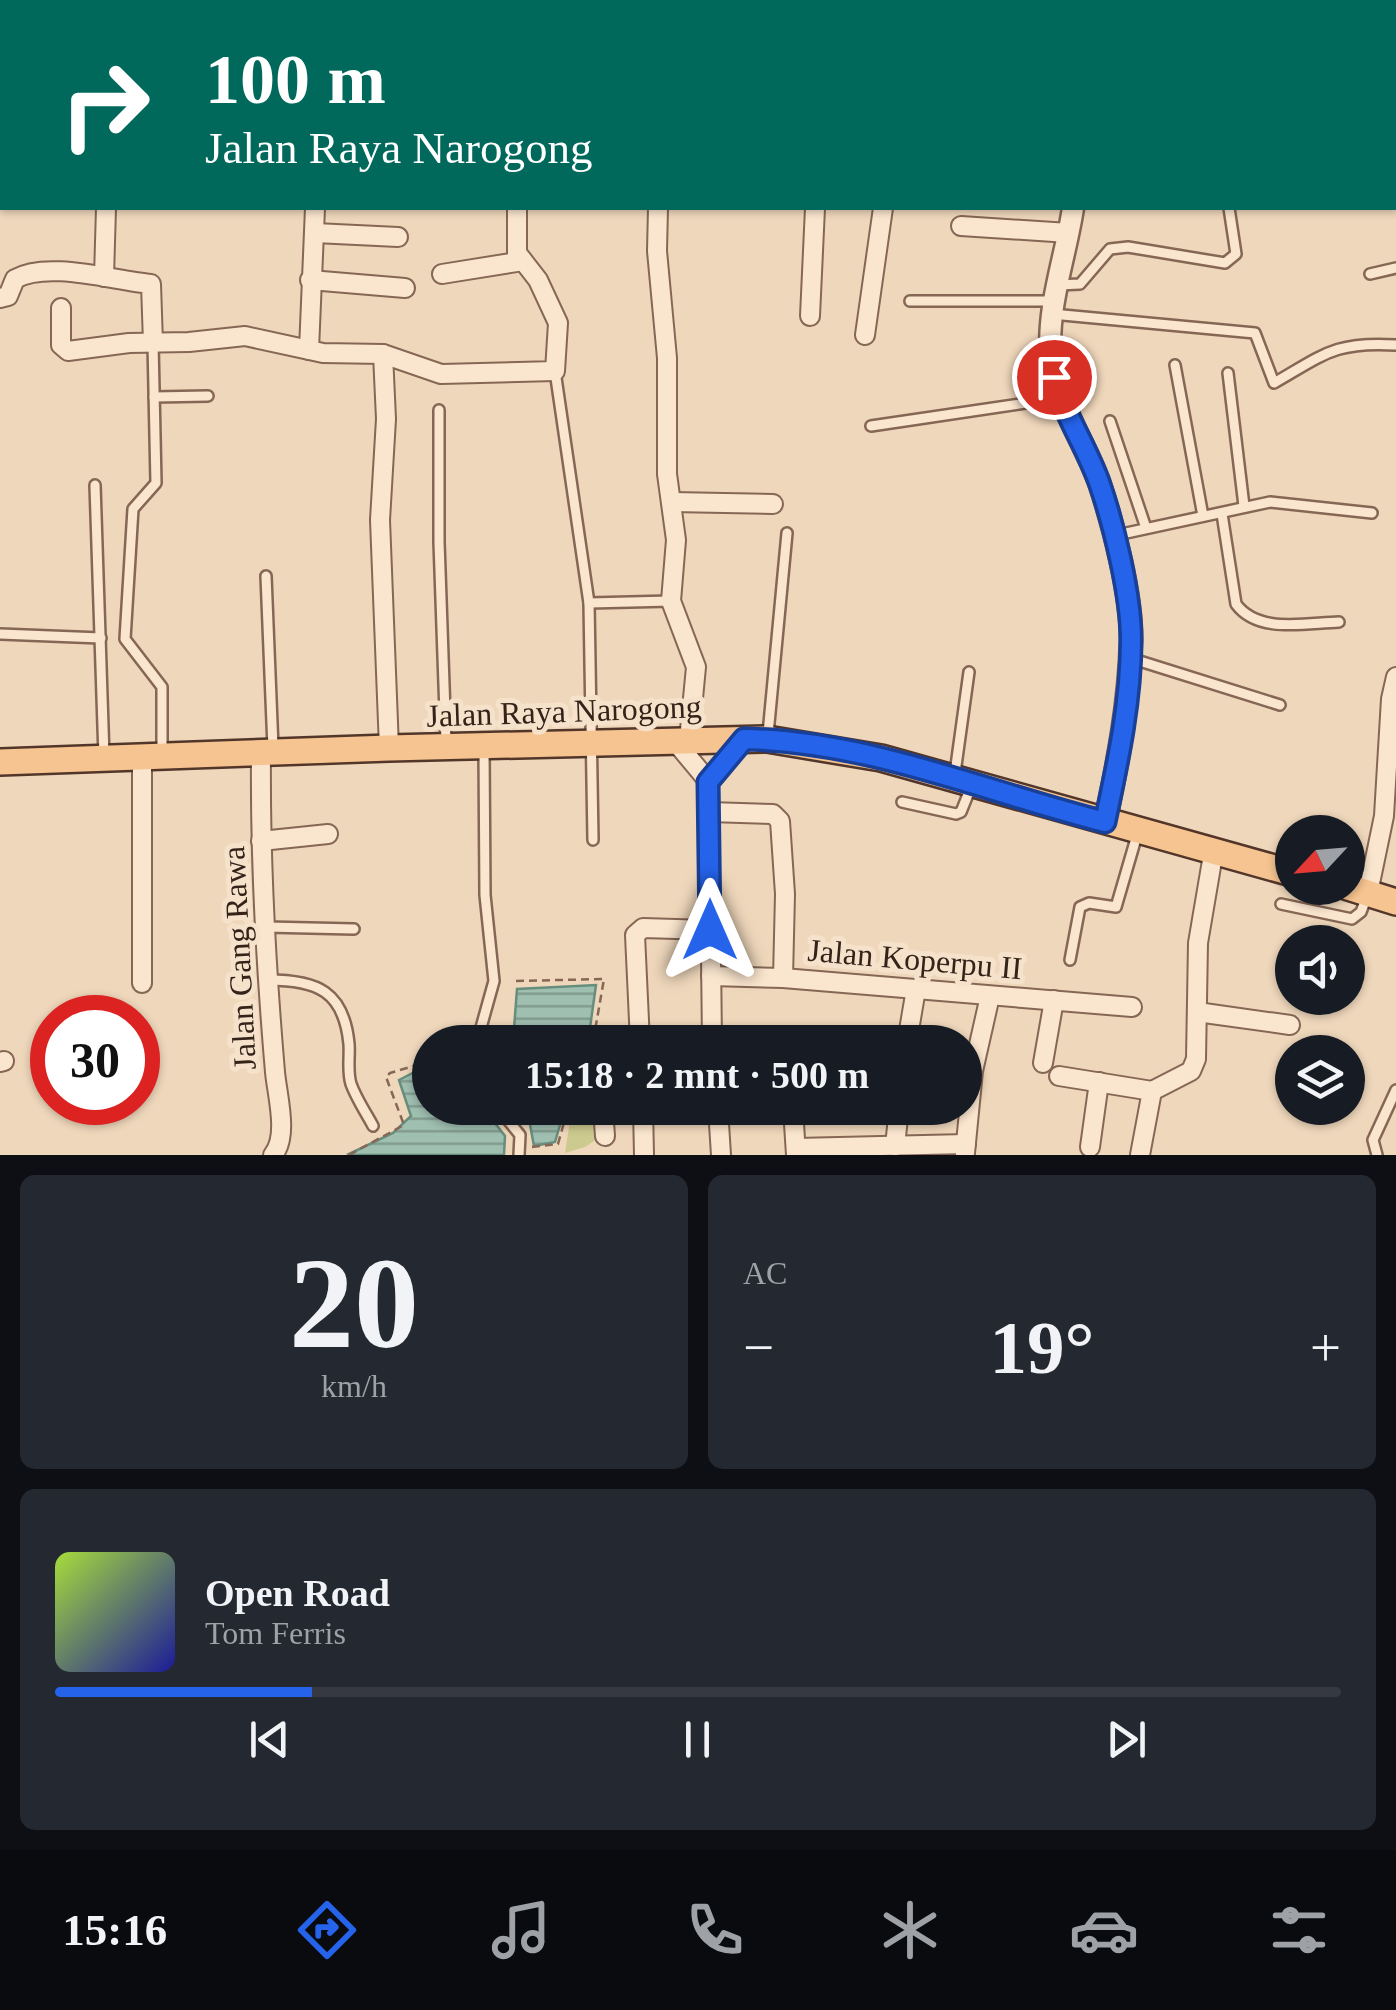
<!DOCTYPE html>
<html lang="id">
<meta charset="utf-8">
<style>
body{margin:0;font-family:Georgia,serif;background:#242831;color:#f1f3f6;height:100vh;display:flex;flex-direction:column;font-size:38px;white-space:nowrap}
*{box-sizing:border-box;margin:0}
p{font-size:32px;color:#9ea1a6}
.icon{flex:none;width:55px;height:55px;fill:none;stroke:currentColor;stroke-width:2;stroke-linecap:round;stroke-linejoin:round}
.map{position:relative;height:1155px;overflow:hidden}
.panel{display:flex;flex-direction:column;gap:20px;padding:20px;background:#0d0f14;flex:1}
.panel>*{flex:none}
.banner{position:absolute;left:0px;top:0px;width:1398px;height:210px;box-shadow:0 2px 8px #0004;background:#00695c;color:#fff;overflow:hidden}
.needle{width:65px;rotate:244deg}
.controls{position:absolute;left:1275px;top:815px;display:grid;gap:20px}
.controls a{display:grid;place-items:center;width:90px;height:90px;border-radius:50%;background:#171b24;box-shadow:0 2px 8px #0004;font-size:50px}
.speed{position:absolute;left:30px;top:995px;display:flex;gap:20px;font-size:50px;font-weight:700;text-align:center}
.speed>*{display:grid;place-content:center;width:130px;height:130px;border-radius:50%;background:#171b24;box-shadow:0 2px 8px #0004;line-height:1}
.speed .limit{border:15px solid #d22;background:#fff;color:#111}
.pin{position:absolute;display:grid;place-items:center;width:85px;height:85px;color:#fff;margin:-42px;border:5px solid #fff;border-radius:50%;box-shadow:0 2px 10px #0007}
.me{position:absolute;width:110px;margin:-55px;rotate:0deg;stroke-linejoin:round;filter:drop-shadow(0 0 8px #0008)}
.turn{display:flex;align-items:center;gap:35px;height:210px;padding:0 40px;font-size:45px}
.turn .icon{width:130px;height:130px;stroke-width:2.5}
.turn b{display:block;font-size:70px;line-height:85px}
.big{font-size:75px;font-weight:600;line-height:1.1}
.panel .widget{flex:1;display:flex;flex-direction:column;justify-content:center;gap:15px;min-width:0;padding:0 35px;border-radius:15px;background:#242831}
.panel .dial{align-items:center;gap:0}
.dial b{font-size:130px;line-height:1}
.song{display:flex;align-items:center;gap:30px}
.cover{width:120px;height:120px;border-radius:15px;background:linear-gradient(135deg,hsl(80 70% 55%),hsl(240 70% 35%))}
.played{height:10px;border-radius:5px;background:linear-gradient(90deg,#2563eb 20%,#363941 20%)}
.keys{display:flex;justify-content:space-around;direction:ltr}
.heat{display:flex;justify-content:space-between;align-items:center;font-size:55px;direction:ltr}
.panel .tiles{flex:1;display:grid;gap:20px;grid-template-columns:1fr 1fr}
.widget:last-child{grid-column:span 2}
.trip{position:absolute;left:412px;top:1025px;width:570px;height:100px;border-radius:50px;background:#171b24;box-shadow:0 2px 8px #0004;font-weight:600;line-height:100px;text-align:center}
.tabs{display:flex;height:160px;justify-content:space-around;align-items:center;background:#090b0e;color:#9ea1a6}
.tabs .icon{width:70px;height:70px}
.tabs .selected{color:#2563eb}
.tabs b{font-size:45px;color:#f1f3f6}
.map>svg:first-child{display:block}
</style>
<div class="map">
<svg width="1396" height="1155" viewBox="0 0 1396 1155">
<defs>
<pattern id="water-rules" width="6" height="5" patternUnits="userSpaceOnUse" patternTransform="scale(2.5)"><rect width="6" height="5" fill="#9fbfb1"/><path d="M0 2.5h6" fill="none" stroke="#829b8f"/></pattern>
</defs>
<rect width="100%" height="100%" fill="#efd7bb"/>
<path fill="#cdca8f" d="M572 1108H594L597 1139 585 1147 565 1153Z"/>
<g fill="url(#water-rules)" stroke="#678d7d" stroke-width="2.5">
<path d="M596 985 588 1042H513L517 989Z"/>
<path d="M430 1064V1108H483L505 1136 504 1155H347L393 1133 411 1116 399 1080Z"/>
<path d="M518 1108H565L555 1142 534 1146 529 1119Z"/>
</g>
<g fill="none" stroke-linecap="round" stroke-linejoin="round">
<defs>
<g id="service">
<path d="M1207 2V0"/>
<path d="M1235 2 1237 0"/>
<path d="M1370 274 1396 268"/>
<path d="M1058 285 1080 284 1110 249 1128 247 1225 263 1236 254 1229 208"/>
<path d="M910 301H1052"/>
<path d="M1052 314 1255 333 1274 383C1323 355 1335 341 1396 345"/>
<path d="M153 343 156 483 133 509 125 639 162 687V754"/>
<path d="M1175 365 1203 516"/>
<path d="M555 371 589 603 593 840"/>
<path d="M1228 373 1244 506"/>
<path d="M154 397 208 396"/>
<path d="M439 410V542L446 742"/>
<path d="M1110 421 1146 528"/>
<path d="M871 426 1060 398"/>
<path d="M95 485 104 757"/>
<path d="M1222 514 1236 604C1258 634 1305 623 1339 622"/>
<path d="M1117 535 1270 502 1372 513"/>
<path d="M266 576 273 748"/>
<path d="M589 603 671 601"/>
<path d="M0 634 101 638"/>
<path d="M1130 658 1280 705"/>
<path d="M768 734 787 533"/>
<path d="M955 773 969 672"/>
<path d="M902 802 956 814 961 812 971 787"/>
<path d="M1281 904 1352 919 1361 912 1367 896"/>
<path d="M266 927 354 929"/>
<path d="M1070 960 1080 907 1089 903 1116 907 1137 835"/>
<path d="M268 980C317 980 344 991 349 1044 350 1057 347 1071 351 1084 356 1098 366 1113 373 1126"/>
<path d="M477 1042 494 981 485 895 484 749"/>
<path d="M498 1108 520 1135 519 1155"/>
<path d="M1377 1155 1373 1140 1396 1090"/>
</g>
<g id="minor">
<path d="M418 0 420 2"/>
<path d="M895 0 902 2"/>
<path d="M147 2V0"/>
<path d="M301 2V0"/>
<path d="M516 2V0"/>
<path d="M590 2V0"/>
<path d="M667 2V0"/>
<path d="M946 2V0"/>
<path d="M1014 2V0"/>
<path d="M0 168H1"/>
<path d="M658 208 657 251 667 358V474L676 540 671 601 696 667 689 740"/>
<path d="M961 226 1069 233"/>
<path d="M315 233 398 237"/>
<path d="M442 274 523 261"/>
<path d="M104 277 106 208"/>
<path d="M310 280 405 288"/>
<path d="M0 298 8 296 15 279C48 260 114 281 151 284L153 343"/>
<path d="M61 308V345L68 351 129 343 189 342 245 336 323 353 383 354 441 374 555 371 558 323 538 280 517 253V208"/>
<path d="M810 316 815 208"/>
<path d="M865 335 883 208"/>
<path d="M309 350 315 208"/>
<path d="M383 354 386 419 380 520 389 748"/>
<path d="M672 502 773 504"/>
<path d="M674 740 709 782 712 1042"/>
<path d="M261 755C260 860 266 967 275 1072 277 1095 289 1136 273 1155"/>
<path d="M709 782 744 739"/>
<path d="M709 812 773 814 780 821 785 894 783 978"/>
<path d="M261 841 328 834"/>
<path d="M1368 893 1384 816 1391 699 1396 677"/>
<path d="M711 976 783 978 1132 1007"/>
<path d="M142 983V757"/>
<path d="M1197 1012 1290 1025"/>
<path d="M640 1042 635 935 643 928 709 930"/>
<path d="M907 1042 916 989"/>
<path d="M0 1062 4 1061"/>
<path d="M1043 1063 1054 1000"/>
<path d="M1059 1076 1152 1091"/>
<path d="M603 1108 605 1136"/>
<path d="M643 1108 644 1155"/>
<path d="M718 1108 721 1155"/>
<path d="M793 1108 796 1155"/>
<path d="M895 1146 899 1108"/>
<path d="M1090 1147 1099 1082"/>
<path d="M796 1148 966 1144"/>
<path d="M965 1153 973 1071 990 996"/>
<path d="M1140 1155 1152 1091 1191 1071 1196 1059 1198 943 1214 849"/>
</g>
<g id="tertiary">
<path d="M1083 2V0"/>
<path d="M0 104H2"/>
<path d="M1073 208C1066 256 1046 308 1051 358 1056 405 1085 441 1100 485 1114 528 1132 596 1131 641 1129 703 1118 762 1105 822"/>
</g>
<g id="primary">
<path d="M0 762 389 748 767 739 881 758 1292 873"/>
<path d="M1348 887 1396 902"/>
</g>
</defs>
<use href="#service" stroke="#866755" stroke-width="14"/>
<use href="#minor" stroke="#866755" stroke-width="22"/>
<use href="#tertiary" stroke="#866755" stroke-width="25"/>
<use href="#primary" stroke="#53362a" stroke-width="30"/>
<g stroke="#866755" stroke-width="2.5" stroke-dasharray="8 5" stroke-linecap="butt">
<path d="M516 981 604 979 593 1042"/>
<path d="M532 1147 558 1144 568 1108"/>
<path d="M349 1155 404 1125 386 1077 390 1073 430 1061"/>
</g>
<use href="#service" stroke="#fae5ce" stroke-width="9"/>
<use href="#minor" stroke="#fae5ce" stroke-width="18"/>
<use href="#tertiary" stroke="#fae5ce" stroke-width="20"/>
<use href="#primary" stroke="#f5c490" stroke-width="25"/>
</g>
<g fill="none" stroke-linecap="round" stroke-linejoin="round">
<defs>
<path id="route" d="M710 930 708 782 744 739C869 741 986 792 1105 822 1118 761 1131 702 1131 640 1131 595 1114 525 1099 482 1086 446 1064 414 1054 377"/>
</defs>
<use href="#route" stroke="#184099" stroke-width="25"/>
<use href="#route" stroke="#2563eb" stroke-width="18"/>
</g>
<g text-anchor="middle" stroke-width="10" stroke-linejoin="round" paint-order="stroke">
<g font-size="32" fill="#35231a" stroke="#f6e2cb">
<text transform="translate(564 711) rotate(-2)" y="11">Jalan Raya Narogong</text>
<text transform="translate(239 958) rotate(-93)" y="11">Jalan Gang Rawa</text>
<text transform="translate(915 959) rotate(5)" y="11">Jalan Koperpu II</text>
</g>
</g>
</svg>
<div class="controls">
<a><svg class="needle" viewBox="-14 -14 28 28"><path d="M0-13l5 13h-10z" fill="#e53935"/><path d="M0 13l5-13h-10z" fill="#9ea1a6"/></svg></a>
<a><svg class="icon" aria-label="sound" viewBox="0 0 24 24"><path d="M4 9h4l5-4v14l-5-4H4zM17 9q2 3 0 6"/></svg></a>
<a><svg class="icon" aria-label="layers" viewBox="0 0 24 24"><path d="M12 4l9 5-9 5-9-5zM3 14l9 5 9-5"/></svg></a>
</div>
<div class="speed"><div class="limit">30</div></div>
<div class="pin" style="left:1054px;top:377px;background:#d93025"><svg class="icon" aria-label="arrive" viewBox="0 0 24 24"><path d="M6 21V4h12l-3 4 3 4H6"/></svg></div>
<svg class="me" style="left:710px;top:930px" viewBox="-20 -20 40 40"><path d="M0-17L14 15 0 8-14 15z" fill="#2563eb" stroke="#fff" stroke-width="4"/></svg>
<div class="trip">15:18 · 2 mnt · 500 m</div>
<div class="banner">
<div class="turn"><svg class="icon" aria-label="right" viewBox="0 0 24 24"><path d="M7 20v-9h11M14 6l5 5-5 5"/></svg><div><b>100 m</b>Jalan Raya Narogong</div></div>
</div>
</div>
<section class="panel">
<div class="tiles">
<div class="widget dial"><b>20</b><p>km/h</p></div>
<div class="widget"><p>AC</p>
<div class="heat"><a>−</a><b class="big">19°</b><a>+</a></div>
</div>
<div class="widget">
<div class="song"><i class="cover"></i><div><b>Open Road</b><p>Tom Ferris</p></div></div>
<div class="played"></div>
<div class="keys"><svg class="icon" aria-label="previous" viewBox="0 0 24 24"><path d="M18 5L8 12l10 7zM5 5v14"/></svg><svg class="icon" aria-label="pause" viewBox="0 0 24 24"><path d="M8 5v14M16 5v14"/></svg><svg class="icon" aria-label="next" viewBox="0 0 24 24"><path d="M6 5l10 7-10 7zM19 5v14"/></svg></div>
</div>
</div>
</section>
<nav class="tabs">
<b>15:16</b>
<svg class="icon selected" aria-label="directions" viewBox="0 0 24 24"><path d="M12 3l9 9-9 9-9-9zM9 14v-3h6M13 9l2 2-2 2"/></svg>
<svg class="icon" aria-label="music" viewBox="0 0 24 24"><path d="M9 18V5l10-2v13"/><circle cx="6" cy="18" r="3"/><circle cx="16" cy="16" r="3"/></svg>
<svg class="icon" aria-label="phone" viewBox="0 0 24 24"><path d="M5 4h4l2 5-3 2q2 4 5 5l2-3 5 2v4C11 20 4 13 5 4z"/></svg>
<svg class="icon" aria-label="climate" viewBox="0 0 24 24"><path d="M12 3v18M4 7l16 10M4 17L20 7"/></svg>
<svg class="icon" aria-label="car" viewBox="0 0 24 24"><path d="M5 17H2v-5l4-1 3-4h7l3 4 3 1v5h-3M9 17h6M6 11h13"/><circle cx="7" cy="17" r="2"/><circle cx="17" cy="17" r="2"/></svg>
<svg class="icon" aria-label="filters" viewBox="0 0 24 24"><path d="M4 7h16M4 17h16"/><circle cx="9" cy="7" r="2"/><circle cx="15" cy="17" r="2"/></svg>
</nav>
